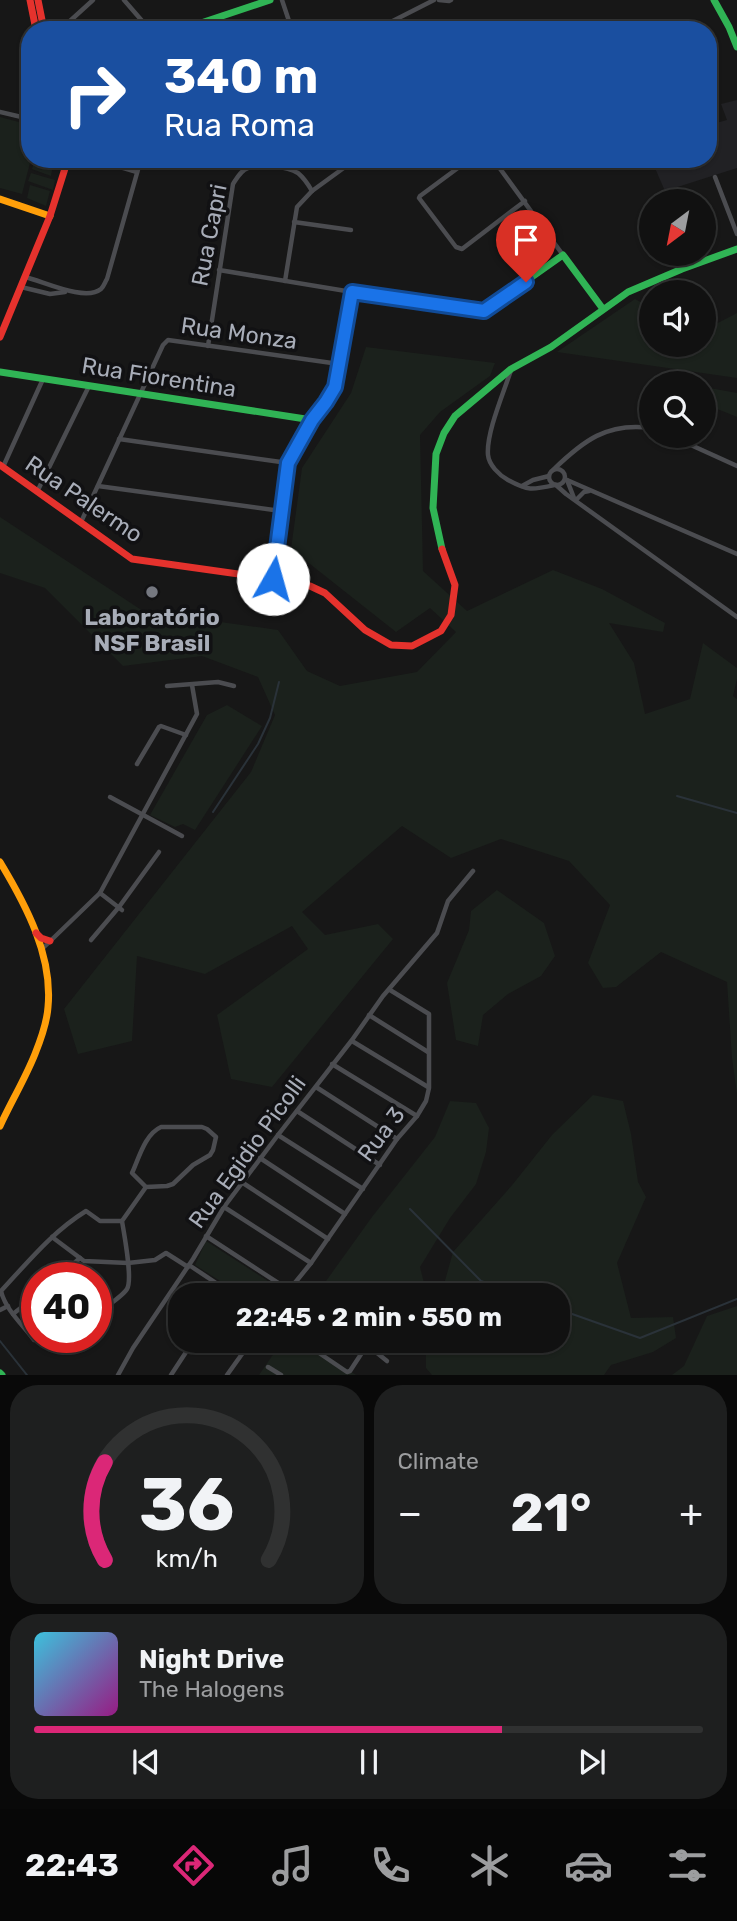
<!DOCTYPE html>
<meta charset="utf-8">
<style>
body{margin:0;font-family:Rubik,sans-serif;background:#1e1f1f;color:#f1f3f6;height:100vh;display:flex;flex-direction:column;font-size:26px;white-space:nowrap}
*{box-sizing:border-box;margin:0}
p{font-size:23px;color:#9c9d9f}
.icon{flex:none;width:38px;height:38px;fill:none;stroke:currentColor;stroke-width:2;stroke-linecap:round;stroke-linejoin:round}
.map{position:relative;height:1375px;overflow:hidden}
.details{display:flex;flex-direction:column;gap:10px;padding:10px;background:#090909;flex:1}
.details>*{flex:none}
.banner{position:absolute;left:21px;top:21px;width:696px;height:147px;border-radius:28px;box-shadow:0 2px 5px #0004,0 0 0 2px #303131;background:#1a4fa0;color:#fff;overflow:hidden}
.needle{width:46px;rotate:212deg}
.controls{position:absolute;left:639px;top:189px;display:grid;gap:14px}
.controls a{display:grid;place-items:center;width:77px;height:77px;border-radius:50%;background:#111;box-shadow:0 2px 5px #0004,0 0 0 2px #303131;font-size:35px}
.speed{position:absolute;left:21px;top:1262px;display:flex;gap:14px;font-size:35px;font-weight:700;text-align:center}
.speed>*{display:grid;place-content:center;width:91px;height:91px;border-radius:50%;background:#111;box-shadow:0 2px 5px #0004,0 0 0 2px #303131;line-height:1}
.speed .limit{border:10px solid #d22;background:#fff;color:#111}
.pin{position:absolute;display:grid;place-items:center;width:60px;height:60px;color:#fff;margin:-72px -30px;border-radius:50% 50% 50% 0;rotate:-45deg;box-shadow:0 0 7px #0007}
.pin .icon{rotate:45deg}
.me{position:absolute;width:77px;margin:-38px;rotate:7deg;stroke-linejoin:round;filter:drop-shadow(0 0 5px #0008)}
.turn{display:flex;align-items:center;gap:24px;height:147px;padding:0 28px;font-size:32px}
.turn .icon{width:91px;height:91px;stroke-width:2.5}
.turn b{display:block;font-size:49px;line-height:60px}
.big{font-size:52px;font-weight:700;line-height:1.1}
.details .card{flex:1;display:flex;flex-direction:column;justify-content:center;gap:10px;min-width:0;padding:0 24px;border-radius:28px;background:#1e1f1f}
.details .dial{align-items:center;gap:0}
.dial svg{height:182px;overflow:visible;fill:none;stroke:#303131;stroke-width:7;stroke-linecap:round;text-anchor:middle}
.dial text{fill:#f1f3f6;stroke:none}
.song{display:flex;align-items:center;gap:21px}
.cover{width:84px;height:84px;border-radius:10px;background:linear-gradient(135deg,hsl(190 70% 55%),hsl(310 70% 35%))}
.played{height:7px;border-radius:4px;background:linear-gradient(90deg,#db2777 70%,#303131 70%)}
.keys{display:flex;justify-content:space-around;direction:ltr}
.heat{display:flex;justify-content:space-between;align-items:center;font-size:38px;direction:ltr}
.details .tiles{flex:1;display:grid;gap:10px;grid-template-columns:1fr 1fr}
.card:last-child{grid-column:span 2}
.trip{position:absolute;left:168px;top:1283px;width:402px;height:70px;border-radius:28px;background:#111;box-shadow:0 2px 5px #0004,0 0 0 2px #303131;font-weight:700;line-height:70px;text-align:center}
.menu{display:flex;height:112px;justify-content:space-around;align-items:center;background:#070707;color:#9c9d9f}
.menu .icon{width:49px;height:49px}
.menu .current{color:#db2777}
.menu b{font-size:32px;color:#f1f3f6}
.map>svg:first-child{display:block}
</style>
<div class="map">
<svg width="737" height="1375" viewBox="0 0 737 1375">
<rect width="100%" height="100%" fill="#171717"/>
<path fill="#212124" d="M737 100V168L665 191 651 159H709V125L727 120 721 104Z"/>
<g fill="#1b211c">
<path d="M0 117 30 125 31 159 22 194 0 188Z"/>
<path d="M35 159H54L51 176 32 169Z"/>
<path d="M31 173 55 180 53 190 28 181Z"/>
<path d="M30 185 50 191 46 206 27 198Z"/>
<path d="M635 299 651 308V345H704V323L712 326 737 313V378L557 352Z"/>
<path d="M366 347 495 363 490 376 440 412 420 435 423 571 467 611 553 570 602 589 665 623 663 632 609 623 634 663 645 714 690 699 703 643 737 668V679L733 696 737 699V1094L732 1058 727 982 661 952 616 987 603 988 588 963 610 905 569 861 501 839 451 858 402 826 302 912 325 935 378 924 393 939 272 1087 231 1079 217 1015 308 949 292 926 205 974 137 956 132 1041 78 1054 64 1009 251 772 275 715 258 677 202 656 123 666 45 588 0 573V517L143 611 278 630 307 671 340 686 417 672 456 632 430 608 396 632 291 549 302 468 351 393Z"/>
<path d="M704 387 737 393V417L710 406Z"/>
<path d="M227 705 262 726 195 830 183 824 175 827 150 815 207 715Z"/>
<path d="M497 890 544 923 555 956 541 976 508 994 483 1015 478 1046 456 1040 447 983 469 930 471 911Z"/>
<path d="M593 1095 623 1101 631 1134 638 1182 646 1197 617 1263 631 1318 673 1317 676 1338 653 1352 611 1365 604 1375H432L426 1368V1341L558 1340V1295H441L453 1252 513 1184 552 1135Z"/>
<path d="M450 1101 476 1103 489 1128 486 1152 476 1184 450 1218 420 1267 427 1295H316L372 1217 435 1137Z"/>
<path d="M206 1241 282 1290 278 1295H242L195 1265Z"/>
<path d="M737 1306V1375H672L684 1366 707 1316Z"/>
<path d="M283 1340 305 1341 356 1375H259Z"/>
</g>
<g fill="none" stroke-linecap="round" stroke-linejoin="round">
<g stroke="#2a3239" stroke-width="2">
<path d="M677 796 737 813"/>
<path d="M213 812 258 744 270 718 279 682"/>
<path d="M410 1209 481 1281 520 1295"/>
<path d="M558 1309 640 1338 737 1299"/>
<path d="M0 1341 27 1375"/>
</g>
<g stroke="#4b4c50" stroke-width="4.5">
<path d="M124 0 150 30"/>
<path d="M282 0 292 30"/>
<path d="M439 0 449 1 451 0"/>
<path d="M60 30 93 0"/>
<path d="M375 30 434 0"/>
<path d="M0 112 30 119"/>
<path d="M93 159 137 172"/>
<path d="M470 159 420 196 419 198 456 247 462 249 525 201"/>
<path d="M493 159 563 255"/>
<path d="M715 177 737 234"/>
<path d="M294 222 351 230"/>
<path d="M675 254 682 269"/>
<path d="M219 270 352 292"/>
<path d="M25 277C43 281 85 302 101 289 104 286 105 282 107 279L141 159"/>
<path d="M285 281 297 207 312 191 356 159"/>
<path d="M21 287 50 294 65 292"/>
<path d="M208 346 233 184C237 178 241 170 248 168 259 163 288 167 298 173 304 178 308 184 312 191"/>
<path d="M511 370C504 392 486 433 488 455 489 465 499 475 508 480 528 491 532 490 555 485"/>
<path d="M671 436 737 466"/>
<path d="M119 439 288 463"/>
<path d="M3 467 43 379"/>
<circle cx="557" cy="477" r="8"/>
<path d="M553 470C583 441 607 422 651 428"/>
<path d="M567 480 737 554"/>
<path d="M567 480 574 498"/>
<path d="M556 485 566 494 737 617"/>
<path d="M98 486 281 511"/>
<path d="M522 486 533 480 549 476"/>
<path d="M37 492 89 386"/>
<path d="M576 500 584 492 589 491"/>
<path d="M81 522 163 345 168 340 339 364"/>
<path d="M167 686 218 682 234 686"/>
<path d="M137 764 159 727 161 726 186 735"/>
<path d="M110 797 182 836"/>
<path d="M100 893 122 910"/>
<path d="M91 940 119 907 159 852"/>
<path d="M42 949 100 893 197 714 192 685"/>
<path d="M369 1015 428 1052"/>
<path d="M352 1041 428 1087"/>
<path d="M332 1064 417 1116"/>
<path d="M316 1087 397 1139"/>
<path d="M297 1111 380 1165"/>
<path d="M278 1135 363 1189"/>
<path d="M260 1158 345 1214"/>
<path d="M243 1183 328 1239"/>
<path d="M224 1207 311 1263"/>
<path d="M206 1236 289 1290"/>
<path d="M52 1237 84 1261 128 1263 155 1260 166 1253 188 1267"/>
<path d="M189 1265 234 1295"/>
<path d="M57 1278 80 1258"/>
<path d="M33 1279 37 1284"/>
<path d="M285 1295 311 1263 397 1139 417 1116 426 1101 429 1088V1014L390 990"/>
<path d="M0 1310 8 1306"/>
<path d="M13 1314 37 1295"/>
<path d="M96 1314C104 1308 122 1297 127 1289 133 1279 124 1234 122 1221L146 1187 167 1186 173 1184 193 1165 210 1155 213 1150 216 1137 207 1129 202 1127H161C145 1134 139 1158 132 1173L146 1187"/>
<path d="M40 1337 34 1340C23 1325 5 1309 1 1291 28 1262 52 1232 86 1211L100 1221H122"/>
<path d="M300 1340 347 1372 350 1371 367 1345"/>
<path d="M361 1340 387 1361"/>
<path d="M268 1367 281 1375"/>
<path d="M118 1375 133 1348 193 1259 224 1207 278 1135 352 1040 383 996 437 933 448 901 473 871"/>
<path d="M171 1375 194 1340"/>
<path d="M227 1375 252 1340"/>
</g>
<g stroke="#30b455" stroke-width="7">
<path d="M714 0 729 27 737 47"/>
<path d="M180 30 270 0"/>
<path d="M529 279 563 255 603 309"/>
<path d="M0 372 312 420"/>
<path d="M442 549 433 508 436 454 444 433 455 416 511 369 551 347 628 292 682 269 737 249"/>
<path d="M0 1373 2 1375"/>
</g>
<g stroke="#ff9f0a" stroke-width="7">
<path d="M0 199 50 216"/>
<path d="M0 862C26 905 53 956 48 1007 47 1023 41 1039 35 1054 25 1079 11 1102 0 1126"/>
</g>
<g stroke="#e5322d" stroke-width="7">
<path d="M30 0 36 30"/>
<path d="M38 0 44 30"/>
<path d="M0 337 50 216 68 159"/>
<path d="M0 465 132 559 273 579 310 586 325 593 365 630 391 645 412 646 441 631 451 615 455 585 442 549"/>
<path d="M273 579 288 463 312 420 335 387 352 292 484 311 529 279"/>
<path d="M36 933 41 938 50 941"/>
</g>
</g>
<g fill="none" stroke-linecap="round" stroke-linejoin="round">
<defs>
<path id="route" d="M273 579 288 463 312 420 326 402 335 387 352 292 484 311 526 282"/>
</defs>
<use href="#route" stroke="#114b97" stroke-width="18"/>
<use href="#route" stroke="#1a73e8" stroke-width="12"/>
</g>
<circle fill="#757880" stroke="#111113" stroke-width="2.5" cx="152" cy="592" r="7"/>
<g text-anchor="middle" stroke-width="7" stroke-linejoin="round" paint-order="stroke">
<g font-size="23" fill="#a8adb8" stroke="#111113">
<text transform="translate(209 235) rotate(-79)" y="8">Rua Capri</text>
<text transform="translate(239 333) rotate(8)" y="8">Rua Monza</text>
<text transform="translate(159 377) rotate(9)" y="8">Rua Fiorentina</text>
<text transform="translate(84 499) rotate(34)" y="8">Rua Palermo</text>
<text transform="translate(381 1134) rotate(-53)" y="8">Rua 3</text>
<text transform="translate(247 1152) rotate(-54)" y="8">Rua Egidio Picolli</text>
</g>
<g font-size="23" font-weight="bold" fill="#a8adb8" stroke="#111113">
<text x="152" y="625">Laboratório<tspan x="152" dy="26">NSF Brasil</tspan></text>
</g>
</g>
</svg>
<div class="controls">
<a><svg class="needle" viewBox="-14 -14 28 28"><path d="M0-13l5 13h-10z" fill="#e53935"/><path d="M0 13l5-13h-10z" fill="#9c9d9f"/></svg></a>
<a><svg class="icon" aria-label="sound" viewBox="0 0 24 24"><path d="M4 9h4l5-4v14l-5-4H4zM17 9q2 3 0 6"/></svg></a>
<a><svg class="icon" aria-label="search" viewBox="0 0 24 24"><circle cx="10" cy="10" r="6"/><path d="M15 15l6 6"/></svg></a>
</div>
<div class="speed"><div class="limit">40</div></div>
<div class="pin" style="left:526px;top:282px;background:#d93025"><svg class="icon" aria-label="arrive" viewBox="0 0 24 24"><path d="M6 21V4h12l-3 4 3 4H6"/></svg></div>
<svg class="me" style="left:273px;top:579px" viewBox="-20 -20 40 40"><circle r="19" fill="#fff"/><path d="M0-13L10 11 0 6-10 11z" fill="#1a73e8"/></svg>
<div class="trip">22:45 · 2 min · 550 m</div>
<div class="banner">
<div class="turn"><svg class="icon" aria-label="right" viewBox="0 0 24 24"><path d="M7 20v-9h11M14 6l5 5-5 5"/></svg><div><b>340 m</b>Rua Roma</div></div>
</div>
</div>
<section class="details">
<div class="tiles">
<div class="card dial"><svg viewBox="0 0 100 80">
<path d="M14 69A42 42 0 1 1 86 69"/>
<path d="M14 69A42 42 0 0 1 14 26" stroke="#db2777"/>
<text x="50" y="56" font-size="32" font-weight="700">36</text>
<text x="50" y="72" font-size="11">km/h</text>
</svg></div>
<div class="card"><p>Climate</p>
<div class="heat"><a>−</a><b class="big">21°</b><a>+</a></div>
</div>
<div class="card">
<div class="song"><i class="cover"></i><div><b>Night Drive</b><p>The Halogens</p></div></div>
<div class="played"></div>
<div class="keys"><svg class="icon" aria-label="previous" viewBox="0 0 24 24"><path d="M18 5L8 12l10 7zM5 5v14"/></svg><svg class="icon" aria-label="pause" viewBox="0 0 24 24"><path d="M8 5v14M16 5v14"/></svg><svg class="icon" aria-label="next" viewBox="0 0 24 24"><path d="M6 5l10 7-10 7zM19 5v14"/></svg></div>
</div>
</div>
</section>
<nav class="menu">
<b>22:43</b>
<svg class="icon current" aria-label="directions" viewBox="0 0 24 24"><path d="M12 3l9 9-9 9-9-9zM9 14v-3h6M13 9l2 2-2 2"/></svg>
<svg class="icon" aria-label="music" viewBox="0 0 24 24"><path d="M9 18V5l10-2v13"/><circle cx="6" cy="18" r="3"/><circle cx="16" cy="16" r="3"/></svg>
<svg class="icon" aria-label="phone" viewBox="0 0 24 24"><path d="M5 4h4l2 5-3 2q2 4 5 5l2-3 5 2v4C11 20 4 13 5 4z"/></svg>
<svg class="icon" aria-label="climate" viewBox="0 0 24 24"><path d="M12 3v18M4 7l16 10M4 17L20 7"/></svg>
<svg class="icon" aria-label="car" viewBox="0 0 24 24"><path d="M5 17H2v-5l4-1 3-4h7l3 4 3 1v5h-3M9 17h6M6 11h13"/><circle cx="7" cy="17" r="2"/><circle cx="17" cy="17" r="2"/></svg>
<svg class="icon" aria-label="filters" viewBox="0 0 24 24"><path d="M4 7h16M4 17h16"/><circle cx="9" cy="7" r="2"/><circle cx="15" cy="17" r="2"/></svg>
</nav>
